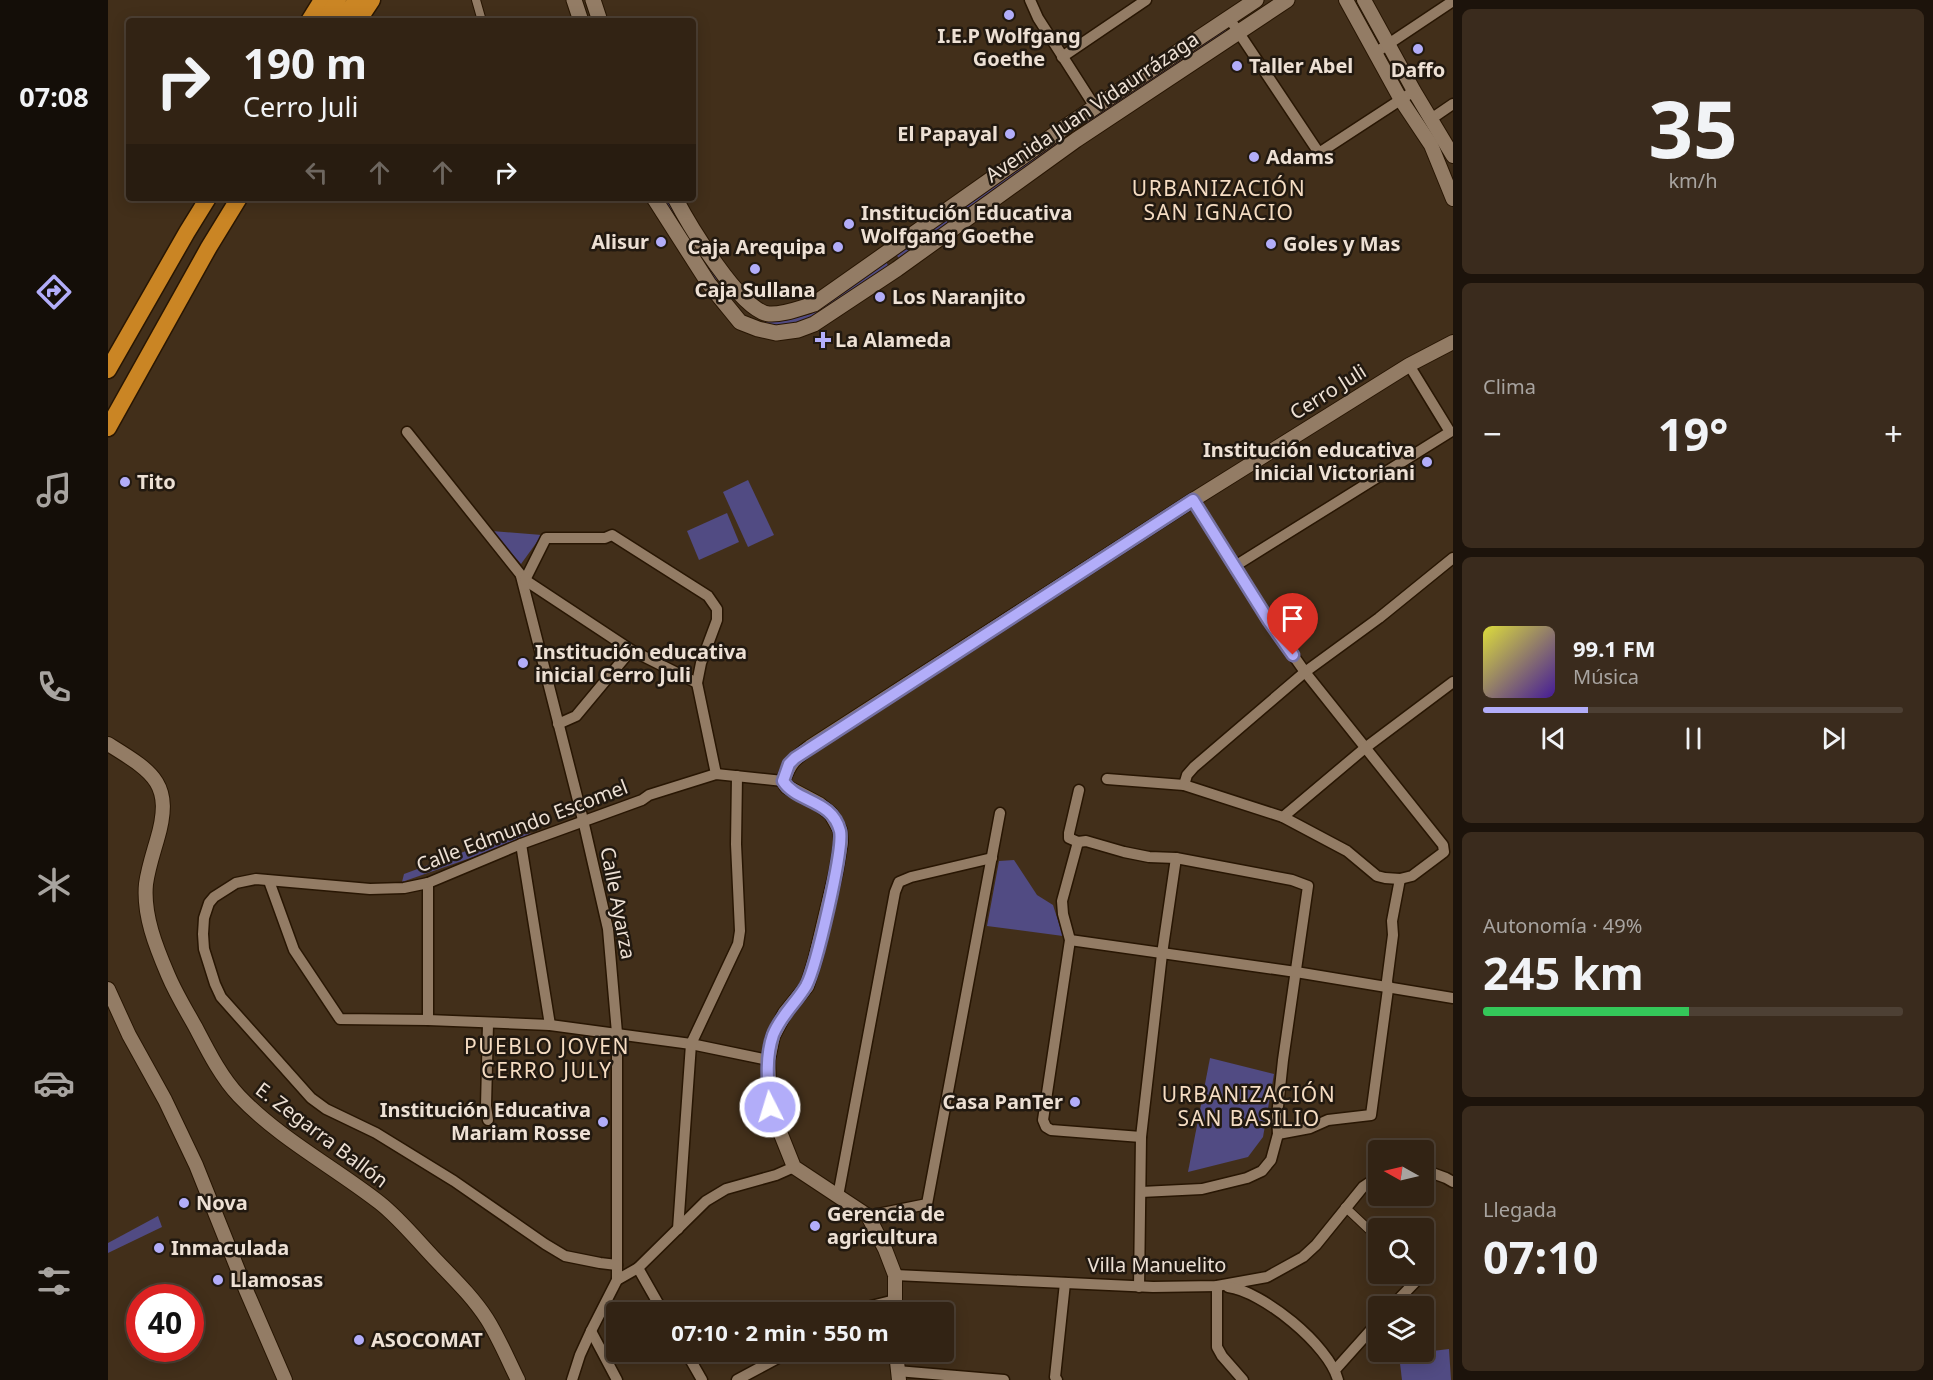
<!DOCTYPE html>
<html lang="es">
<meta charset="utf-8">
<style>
body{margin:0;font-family:"Noto Sans",sans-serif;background:#3a2b1d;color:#f1f3f6;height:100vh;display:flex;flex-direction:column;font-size:22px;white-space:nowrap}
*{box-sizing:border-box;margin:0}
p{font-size:20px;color:#a8a4a0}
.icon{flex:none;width:33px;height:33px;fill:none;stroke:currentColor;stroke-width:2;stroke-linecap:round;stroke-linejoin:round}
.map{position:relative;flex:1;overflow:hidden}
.sheet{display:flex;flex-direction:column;gap:9px;padding:9px;background:#1c130b;width:480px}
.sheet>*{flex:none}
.hud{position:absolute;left:18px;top:18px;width:570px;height:183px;border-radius:6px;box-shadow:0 3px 15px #0003,0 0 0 2px #4d4034;background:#322314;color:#f1f3f6;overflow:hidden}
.needle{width:39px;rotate:278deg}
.controls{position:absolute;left:1260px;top:1140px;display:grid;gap:12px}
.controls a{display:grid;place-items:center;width:66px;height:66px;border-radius:6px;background:#322314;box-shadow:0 3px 15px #0003,0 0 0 2px #4d4034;font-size:30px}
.speed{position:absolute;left:18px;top:1284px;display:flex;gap:12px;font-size:30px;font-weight:700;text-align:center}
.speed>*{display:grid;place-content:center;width:78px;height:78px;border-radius:50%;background:#322314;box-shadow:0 3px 15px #0003,0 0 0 2px #4d4034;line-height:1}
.speed .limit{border:9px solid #d22;background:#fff;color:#111}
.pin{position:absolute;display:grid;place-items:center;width:51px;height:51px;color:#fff;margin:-62px -26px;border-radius:50% 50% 50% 0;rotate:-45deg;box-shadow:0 0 6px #0007}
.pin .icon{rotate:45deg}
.me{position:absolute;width:66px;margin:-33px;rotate:355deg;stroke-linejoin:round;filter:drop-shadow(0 0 4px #0008)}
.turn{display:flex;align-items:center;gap:21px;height:126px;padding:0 18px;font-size:27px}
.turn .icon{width:78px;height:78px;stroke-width:2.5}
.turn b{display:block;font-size:42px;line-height:51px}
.lanes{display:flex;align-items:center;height:57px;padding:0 18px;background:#0003;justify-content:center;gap:30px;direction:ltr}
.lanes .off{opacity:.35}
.big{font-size:45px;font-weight:700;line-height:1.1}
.sheet .widget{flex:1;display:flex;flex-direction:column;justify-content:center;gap:9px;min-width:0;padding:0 21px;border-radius:9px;background:#3a2b1d}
.sheet .dial{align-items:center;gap:0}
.dial b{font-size:78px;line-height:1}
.song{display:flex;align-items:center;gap:18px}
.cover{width:72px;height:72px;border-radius:9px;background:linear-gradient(135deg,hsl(60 70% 55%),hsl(260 70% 35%))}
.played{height:6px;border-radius:3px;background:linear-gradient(90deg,#b2adf9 25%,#4d4034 25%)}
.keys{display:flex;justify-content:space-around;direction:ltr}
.heat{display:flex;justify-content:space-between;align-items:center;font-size:33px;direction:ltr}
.charge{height:9px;border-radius:4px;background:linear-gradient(90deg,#34c759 49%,#4d4034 0)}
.trip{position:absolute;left:498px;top:1302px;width:348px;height:60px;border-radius:6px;background:#322314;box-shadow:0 3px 15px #0003,0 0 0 2px #4d4034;font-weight:700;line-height:60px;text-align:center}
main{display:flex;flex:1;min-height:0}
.menu{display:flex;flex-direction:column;width:108px;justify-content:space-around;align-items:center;background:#140e08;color:#a8a4a0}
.menu .icon{width:42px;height:42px}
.menu .current{color:#b2adf9}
.menu b{font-size:27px;color:#f1f3f6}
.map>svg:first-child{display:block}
</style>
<main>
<nav class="menu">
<b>07:08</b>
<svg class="icon current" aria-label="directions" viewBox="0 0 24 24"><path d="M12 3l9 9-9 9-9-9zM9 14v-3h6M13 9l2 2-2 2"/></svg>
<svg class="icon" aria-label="music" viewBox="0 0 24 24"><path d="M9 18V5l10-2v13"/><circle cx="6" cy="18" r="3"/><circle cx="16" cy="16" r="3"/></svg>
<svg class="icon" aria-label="phone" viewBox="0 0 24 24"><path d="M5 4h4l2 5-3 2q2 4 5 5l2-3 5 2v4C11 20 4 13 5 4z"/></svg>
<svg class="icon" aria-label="climate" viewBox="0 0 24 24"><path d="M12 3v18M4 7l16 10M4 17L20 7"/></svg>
<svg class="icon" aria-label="car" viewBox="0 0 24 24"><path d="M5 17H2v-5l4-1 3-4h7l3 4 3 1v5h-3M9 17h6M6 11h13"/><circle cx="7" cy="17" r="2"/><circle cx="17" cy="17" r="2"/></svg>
<svg class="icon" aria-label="filters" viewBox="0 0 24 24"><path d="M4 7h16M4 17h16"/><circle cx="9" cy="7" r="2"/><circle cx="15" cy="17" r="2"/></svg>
</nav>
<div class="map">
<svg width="1345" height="1380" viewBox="0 0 1345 1380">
<rect width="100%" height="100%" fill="#422f1a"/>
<g fill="#514b83">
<path d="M1116 28 1120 33 981 127 977 121Z"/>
<path d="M948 139 951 144 792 260 788 254Z"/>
<path d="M553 198H559L610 279 605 281Z"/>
<path d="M778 262 781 267 704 319 676 327 654 324 658 319 676 321 703 314Z"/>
<path d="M640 480 666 535 640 547 615 492Z"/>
<path d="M619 513 631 542 591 560 579 531Z"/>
<path d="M384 531 434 535 413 564Z"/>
<path d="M424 833 391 848 294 882 296 874 393 838Z"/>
<path d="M906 860 929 895 945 905 955 936 879 926 891 861Z"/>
<path d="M1102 1058 1166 1074 1155 1137 1140 1157 1080 1172Z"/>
<path d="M50 1216 54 1227 0 1253V1243Z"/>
<path d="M1341 1349 1343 1380H1294L1291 1355Z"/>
</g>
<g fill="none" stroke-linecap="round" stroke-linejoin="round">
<defs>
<g id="pedestrian">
<path d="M368 0 374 21"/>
<path d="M1237 1207 1270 1238"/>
</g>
<g id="minor">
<path d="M922 0 930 18 987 107"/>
<path d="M1121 18 1211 153 1306 91"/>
<path d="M1267 53 1345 1"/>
<path d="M954 57 1038 0"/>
<path d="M1323 119 1345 104"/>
<path d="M299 432 417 580 523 650 589 683"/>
<path d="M1127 566 1342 432 1301 365"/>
<path d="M413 576 475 820 500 929 509 1033V1280"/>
<path d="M417 580 438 538H497L504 535 600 596 609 609V620L593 663 589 683 608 774"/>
<path d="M450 724 468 716 523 650"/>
<path d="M999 779 1076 785 1175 817 1239 851 1269 876 1277 878 1292 879 1304 876 1336 852 1335 845 1197 672 1161 621 1085 500"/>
<path d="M1076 785 1079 775 1086 767 1197 672 1271 618 1345 558"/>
<path d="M971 790 961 833V838L970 842 978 841 1016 852 1041 857 1068 858 1184 880 1200 886 1175 1060 1169 1116 1170 1134 1163 1160 1154 1171 1139 1178 1094 1189 1033 1192"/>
<path d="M1175 817 1257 748 1345 682"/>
<path d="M970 842 954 901 955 914 962 940 935 1120 938 1127 943 1130 1033 1137"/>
<path d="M413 844 442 1025"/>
<path d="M161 881 186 950 232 1019 320 1020 442 1025 583 1044 660 1060"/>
<path d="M320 883V1020"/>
<path d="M962 940 1188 972 1345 998"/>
<path d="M380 1024 378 1106 380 1120"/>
<path d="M1170 1134 1202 1128 1220 1120 1263 1115 1280 989 1279 981 1285 935 1284 921 1292 879"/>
<path d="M1316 1170 1338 1178 1345 1182"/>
<path d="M730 1196 787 892 791 882 803 877 884 858"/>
<path d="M760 1216 819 1204 892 813"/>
<path d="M570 1229 583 1044 630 944 632 931 628 844 629 776"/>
<path d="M509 1265 492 1263 457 1256 437 1244 346 1181 268 1133 218 1109 203 1098 113 997 107 984 96 949 95 934 96 918 101 903 106 897 128 883 148 879 262 889 296 888 320 883 413 844 534 800 541 795 608 774 675 781"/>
<path d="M530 1268 555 1312"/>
<path d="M787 1275 1045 1287 1109 1286 1159 1277 1195 1257 1208 1245 1255 1187 1270 1177"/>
<path d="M1109 1286V1347L1114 1356 1135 1380"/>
<path d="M1031 1287 1033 1137 1054 954 1068 858"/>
<path d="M1120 1287C1154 1291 1221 1345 1230 1380"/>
<path d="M1284 1306 1314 1275"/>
<path d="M752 1312 763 1306 787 1300"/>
<path d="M483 1331 509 1380"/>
<path d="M578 1352 594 1380"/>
<path d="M1227 1370 1270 1322"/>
<path d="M789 1371 896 1380"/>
<path d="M464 1380 472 1355 483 1331 509 1280 530 1268 598 1201 618 1189 668 1175 686 1167"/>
<path d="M629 1380 681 1352"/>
<path d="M949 1380 947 1377 957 1283"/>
</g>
<g id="tertiary">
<path d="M1238 0 1293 100 1323 145 1345 199"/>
<path d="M1256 0 1306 91 1345 156"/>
<path d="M0 744C45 772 66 783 49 840 45 854 40 869 38 884 35 915 48 947 60 975 68 994 78 1010 88 1028 100 1051 113 1077 131 1096 172 1139 226 1167 272 1203 292 1219 308 1239 326 1258 345 1278 364 1296 379 1319 391 1338 400 1360 410 1380"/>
<path d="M0 989 21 1035 57 1100 88 1165 138 1290 177 1380"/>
<path d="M787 1312V1275L777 1249 760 1216 686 1167 662 1107 660 1060 665 1036 677 1013 699 986 707 960 728 872 733 842 732 830 723 814 711 804 679 787 675 781C682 762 686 759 702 747L1085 500 1301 365 1345 342"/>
<path d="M788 1352 791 1380"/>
</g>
<g id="secondary">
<path d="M466 0 473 21"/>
<path d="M485 0 492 21"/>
<path d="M546 198 601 284 632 322 650 329 668 333 690 330 706 324 789 269 968 140 1179 0"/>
<path d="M567 198C580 223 633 312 661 314 675 315 692 308 706 304L957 127 1148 0"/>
</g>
<g id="trunk">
<path d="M201 21 214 0"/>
<path d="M217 21 230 0"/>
<path d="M234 21 248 0"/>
<path d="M250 21 264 0"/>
<path d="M0 370 79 232 100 198"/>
<path d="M0 428 101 247 131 198"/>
</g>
</defs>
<use href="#pedestrian" stroke="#281603" stroke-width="10"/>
<use href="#minor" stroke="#281603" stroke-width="13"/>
<use href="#tertiary" stroke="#281603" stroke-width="16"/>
<use href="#secondary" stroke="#281603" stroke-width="17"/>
<use href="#trunk" stroke="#281603" stroke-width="19"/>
<use href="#pedestrian" stroke="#937c65" stroke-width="8"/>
<use href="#minor" stroke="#937c65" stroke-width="10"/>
<use href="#tertiary" stroke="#937c65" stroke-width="14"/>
<use href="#secondary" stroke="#937c65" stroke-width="15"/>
<use href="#trunk" stroke="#ca8524" stroke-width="16"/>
</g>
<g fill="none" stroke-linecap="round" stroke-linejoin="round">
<defs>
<path id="route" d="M662 1107C660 1083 657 1058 665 1035 673 1015 688 1003 698 986 708 968 736 849 732 831 724 799 689 803 675 781L681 764 687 758 1085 500 1161 621 1185 655"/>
</defs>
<use href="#route" stroke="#7470a2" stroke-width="15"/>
<use href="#route" stroke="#b2adf9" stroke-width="10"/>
</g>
<g fill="#b2adf9" stroke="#221910" stroke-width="2">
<circle cx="901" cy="15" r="6"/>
<circle cx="1310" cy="49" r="6"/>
<circle cx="1129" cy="66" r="6"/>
<circle cx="902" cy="134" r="6"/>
<circle cx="1146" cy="157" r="6"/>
<circle cx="741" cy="224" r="6"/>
<circle cx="553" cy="242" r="6"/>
<circle cx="1163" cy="244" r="6"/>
<circle cx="730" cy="247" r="6"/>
<circle cx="647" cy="269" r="6"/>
<circle cx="772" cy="297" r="6"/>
<path d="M712 331h6v6h6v6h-6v6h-6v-6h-6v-6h6z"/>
<circle cx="1319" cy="462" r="6"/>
<circle cx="17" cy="482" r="6"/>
<circle cx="415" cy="663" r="6"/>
<circle cx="967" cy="1102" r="6"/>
<circle cx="495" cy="1122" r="6"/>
<circle cx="76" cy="1203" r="6"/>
<circle cx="707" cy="1226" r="6"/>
<circle cx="51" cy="1248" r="6"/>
<circle cx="110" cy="1280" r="6"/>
<circle cx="251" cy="1340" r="6"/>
</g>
<g text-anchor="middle" stroke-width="5" stroke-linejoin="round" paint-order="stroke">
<g font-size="20" font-weight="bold" fill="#ede0d4" stroke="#221910" text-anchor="start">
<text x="901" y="43" text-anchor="middle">I.E.P Wolfgang<tspan x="901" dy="23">Goethe</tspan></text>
<text x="1141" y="73">Taller Abel</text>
<text x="1310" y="77" text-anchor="middle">Daffo</text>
<text x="890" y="141" text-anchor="end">El Papayal</text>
<text x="1158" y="164">Adams</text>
<text x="753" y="220">Institución Educativa<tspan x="753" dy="23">Wolfgang Goethe</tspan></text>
<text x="541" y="249" text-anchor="end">Alisur</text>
<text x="1175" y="251">Goles y Mas</text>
<text x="718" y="254" text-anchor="end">Caja Arequipa</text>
<text x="647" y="297" text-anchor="middle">Caja Sullana</text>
<text x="784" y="304">Los Naranjito</text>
<text x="727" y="347">La Alameda</text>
<text x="1307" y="457" text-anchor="end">Institución educativa<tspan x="1307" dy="23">inicial Victoriani</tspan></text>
<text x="29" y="489">Tito</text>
<text x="427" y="659">Institución educativa<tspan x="427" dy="23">inicial Cerro Juli</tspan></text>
<text x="955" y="1109" text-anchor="end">Casa PanTer</text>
<text x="483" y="1117" text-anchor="end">Institución Educativa<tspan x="483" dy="23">Mariam Rosse</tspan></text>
<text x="88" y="1210">Nova</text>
<text x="719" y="1221">Gerencia de<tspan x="719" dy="23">agricultura</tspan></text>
<text x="63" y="1255">Inmaculada</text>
<text x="122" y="1287">Llamosas</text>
<text x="263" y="1347">ASOCOMAT</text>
</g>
<g font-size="20" fill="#ede0d4" stroke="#221910">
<text transform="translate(984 107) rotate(-34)" y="7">Avenida Juan Vidaurrázaga</text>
<text transform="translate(1220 392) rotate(-32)" y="7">Cerro Juli</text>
<text transform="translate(414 826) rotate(-21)" y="7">Calle Edmundo Escomel</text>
<text transform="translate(510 903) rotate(79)" y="7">Calle Ayarza</text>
<text transform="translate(214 1135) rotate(37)" y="7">E. Zegarra Ballón</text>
<text x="1049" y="1272">Villa Manuelito</text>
</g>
<g font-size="21" letter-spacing="1.5" fill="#f5dcc2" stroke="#221910">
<text x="1111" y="196">URBANIZACIÓN<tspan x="1111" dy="24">SAN IGNACIO</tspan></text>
<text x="439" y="1054">PUEBLO JOVEN<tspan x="439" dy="24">CERRO JULY</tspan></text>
<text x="1141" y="1102">URBANIZACIÓN<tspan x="1141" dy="24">SAN BASILIO</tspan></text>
</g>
</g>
</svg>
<div class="controls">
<a><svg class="needle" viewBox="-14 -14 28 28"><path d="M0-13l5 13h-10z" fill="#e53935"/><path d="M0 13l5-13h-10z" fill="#a8a4a0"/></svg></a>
<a><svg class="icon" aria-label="search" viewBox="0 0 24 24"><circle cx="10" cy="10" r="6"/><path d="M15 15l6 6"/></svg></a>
<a><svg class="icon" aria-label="layers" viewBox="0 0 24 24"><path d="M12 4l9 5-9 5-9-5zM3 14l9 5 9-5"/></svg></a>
</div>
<div class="speed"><div class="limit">40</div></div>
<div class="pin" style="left:1185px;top:655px;background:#d93025"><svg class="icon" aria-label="arrive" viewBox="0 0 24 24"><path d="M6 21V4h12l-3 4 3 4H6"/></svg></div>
<svg class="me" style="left:662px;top:1107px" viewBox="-20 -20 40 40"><circle r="17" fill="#b2adf9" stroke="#fff" stroke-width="3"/><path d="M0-11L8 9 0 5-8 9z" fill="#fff"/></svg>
<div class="trip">07:10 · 2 min · 550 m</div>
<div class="hud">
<div class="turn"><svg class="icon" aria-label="right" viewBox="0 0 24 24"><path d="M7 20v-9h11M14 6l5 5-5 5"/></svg><div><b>190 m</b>Cerro Juli</div></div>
<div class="lanes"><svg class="icon off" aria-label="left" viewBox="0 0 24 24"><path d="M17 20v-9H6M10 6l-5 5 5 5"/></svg><svg class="icon off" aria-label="ahead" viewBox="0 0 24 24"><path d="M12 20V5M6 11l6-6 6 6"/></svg><svg class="icon off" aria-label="ahead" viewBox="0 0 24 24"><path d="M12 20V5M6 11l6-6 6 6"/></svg><svg class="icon" aria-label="right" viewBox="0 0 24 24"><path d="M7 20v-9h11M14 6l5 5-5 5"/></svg></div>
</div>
</div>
<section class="sheet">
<div class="widget dial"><b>35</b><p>km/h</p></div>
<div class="widget"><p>Clima</p>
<div class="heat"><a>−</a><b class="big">19°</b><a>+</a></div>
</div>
<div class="widget">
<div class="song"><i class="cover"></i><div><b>99.1 FM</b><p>Música</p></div></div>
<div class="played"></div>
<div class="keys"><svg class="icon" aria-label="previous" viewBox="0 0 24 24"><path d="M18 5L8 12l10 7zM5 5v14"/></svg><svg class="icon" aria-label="pause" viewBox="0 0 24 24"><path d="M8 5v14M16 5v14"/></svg><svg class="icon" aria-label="next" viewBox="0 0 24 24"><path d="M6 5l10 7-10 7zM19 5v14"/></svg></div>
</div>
<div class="widget"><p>Autonomía · 49%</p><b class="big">245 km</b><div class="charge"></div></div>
<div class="widget"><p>Llegada</p><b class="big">07:10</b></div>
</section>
</main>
